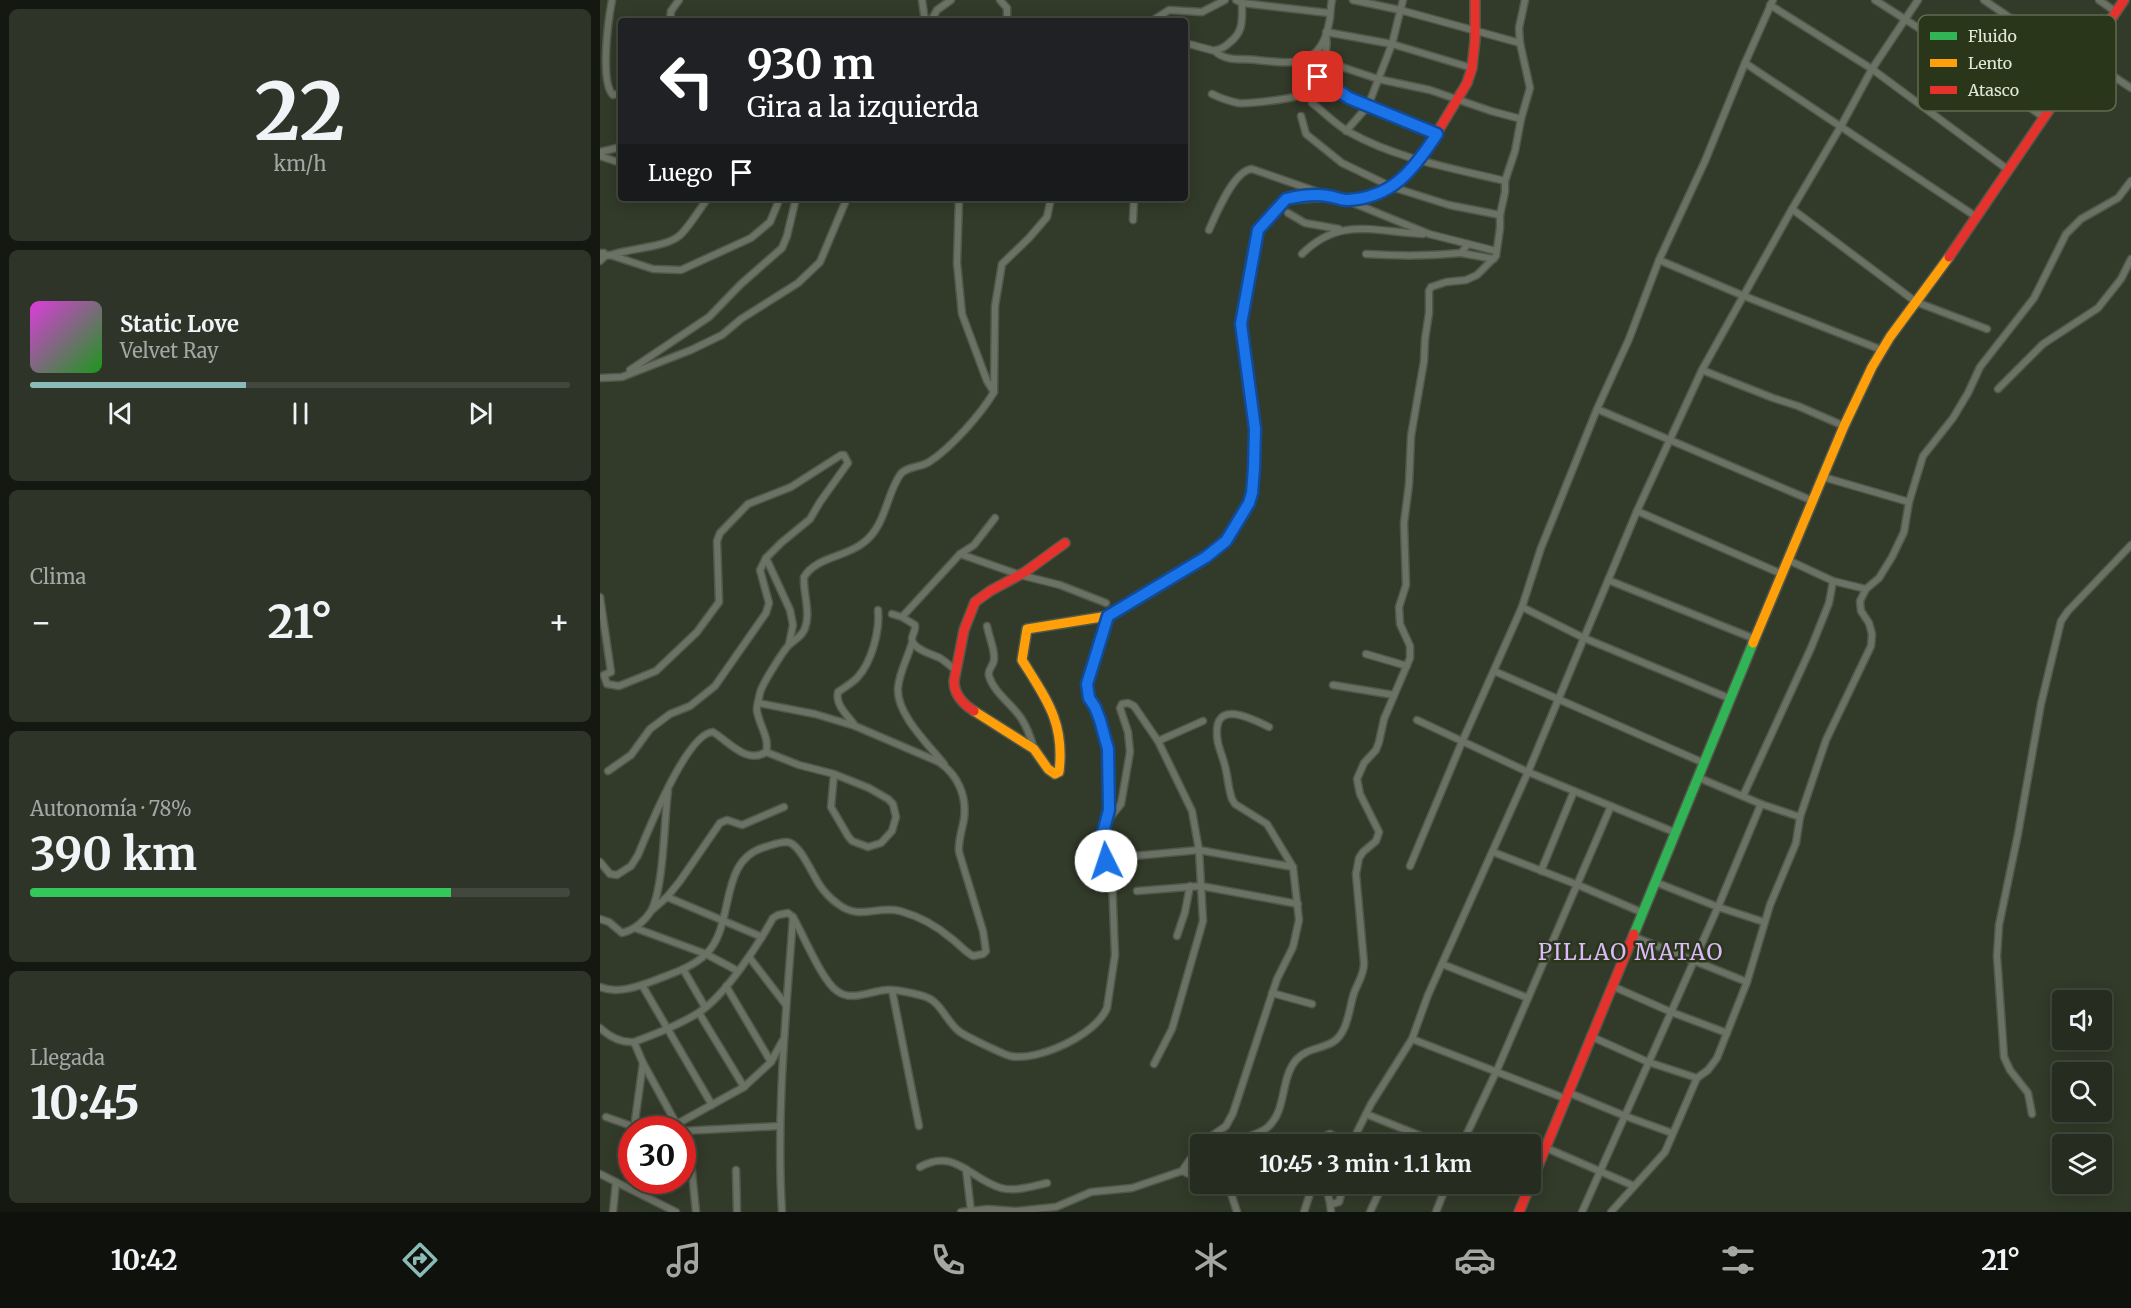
<!DOCTYPE html>
<html lang="es">
<meta charset="utf-8">
<style>
body{margin:0;font-family:Merriweather,serif;background:#2e3428;color:#f1f3f6;height:100vh;display:flex;flex-direction:column;font-size:22px;white-space:nowrap}
*{box-sizing:border-box;margin:0}
p{font-size:20px;color:#a4a7a4}
.icon{flex:none;width:33px;height:33px;fill:none;stroke:currentColor;stroke-width:2;stroke-linecap:round;stroke-linejoin:round}
.map{position:relative;flex:1;overflow:hidden}
.side{display:flex;flex-direction:column;gap:9px;padding:9px;background:#151811;width:600px}
.side>*{flex:none}
.hud{position:absolute;left:18px;top:18px;width:570px;height:183px;border-radius:6px;box-shadow:0 3px 15px #0003,0 0 0 2px #42483d;background:#202124;color:#fff;overflow:hidden}
.controls{position:absolute;left:1452px;top:990px;display:grid;gap:12px}
.controls a{display:grid;place-items:center;width:60px;height:60px;border-radius:6px;background:#262c1f;box-shadow:0 3px 15px #0003,0 0 0 2px #42483d;font-size:30px}
.speed{position:absolute;left:18px;top:1116px;display:flex;gap:12px;font-size:30px;font-weight:700;text-align:center}
.speed>*{display:grid;place-content:center;width:78px;height:78px;border-radius:50%;background:#262c1f;box-shadow:0 3px 15px #0003,0 0 0 2px #42483d;line-height:1}
.speed .limit{border:9px solid #d22;background:#fff;color:#111}
.pin{position:absolute;display:grid;place-items:center;width:51px;height:51px;color:#fff;margin:-26px;border-radius:12px;box-shadow:0 3px 9px #0006}
.me{position:absolute;width:66px;margin:-33px;rotate:356deg;stroke-linejoin:round;filter:drop-shadow(0 0 4px #0008)}
.turn{display:flex;align-items:center;gap:21px;height:126px;padding:0 30px;font-size:27px}
.turn .icon{width:78px;height:78px;stroke-width:2.5}
.turn b{display:block;font-size:42px;line-height:51px}
.then{display:flex;align-items:center;height:57px;padding:0 30px;background:#0003;gap:12px;font-size:22px}
.big{font-size:45px;font-weight:700;line-height:1.1}
.side .card{flex:1;display:flex;flex-direction:column;justify-content:center;gap:9px;min-width:0;padding:0 21px;border-radius:9px;background:#2e3428}
.side .dial{align-items:center;gap:0}
.dial b{font-size:78px;line-height:1}
.song{display:flex;align-items:center;gap:18px}
.cover{width:72px;height:72px;border-radius:9px;background:linear-gradient(135deg,hsl(300 70% 55%),hsl(120 70% 35%))}
.played{height:6px;border-radius:3px;background:linear-gradient(90deg,#8bbbb9 40%,#42483d 40%)}
.keys{display:flex;justify-content:space-around;direction:ltr}
.heat{display:flex;justify-content:space-between;align-items:center;font-size:33px;direction:ltr}
.charge{height:9px;border-radius:4px;background:linear-gradient(90deg,#34c759 78%,#42483d 0)}
.trip{position:absolute;left:590px;top:1134px;width:351px;height:60px;border-radius:6px;background:#262c1f;box-shadow:0 3px 15px #0003,0 0 0 2px #42483d;font-weight:700;line-height:60px;text-align:center}
.menu{display:flex;height:96px;justify-content:space-around;align-items:center;background:#0f120c;color:#a4a7a4}
.menu .icon{width:42px;height:42px}
.menu .on{color:#8bbbb9}
.menu b{font-size:27px;color:#f1f3f6}
main{display:flex;flex:1;min-height:0}
.map>svg:first-child{display:block}
</style>
<main>
<section class="side">
<div class="card dial"><b>22</b><p>km/h</p></div>
<div class="card">
<div class="song"><i class="cover"></i><div><b>Static Love</b><p>Velvet Ray</p></div></div>
<div class="played"></div>
<div class="keys"><svg class="icon" aria-label="previous" viewBox="0 0 24 24"><path d="M18 5L8 12l10 7zM5 5v14"/></svg><svg class="icon" aria-label="pause" viewBox="0 0 24 24"><path d="M8 5v14M16 5v14"/></svg><svg class="icon" aria-label="next" viewBox="0 0 24 24"><path d="M6 5l10 7-10 7zM19 5v14"/></svg></div>
</div>
<div class="card"><p>Clima</p>
<div class="heat"><a>−</a><b class="big">21°</b><a>+</a></div>
</div>
<div class="card"><p>Autonomía · 78%</p><b class="big">390 km</b><div class="charge"></div></div>
<div class="card"><p>Llegada</p><b class="big">10:45</b></div>
</section>
<div class="map">
<svg width="1531" height="1212" viewBox="0 0 1531 1212">
<rect width="100%" height="100%" fill="#323a29"/>
<g fill="none" stroke-linecap="round" stroke-linejoin="round">
<defs>
<g id="street">
<path d="M12 0C8 21 0 82 13 95L21 93"/>
<path d="M322 0 325 21"/>
<path d="M400 0 407 8V21"/>
<path d="M636 0 642 3C642 20 644 32 629 43 625 47 622 49 616 50V52C627 62 643 58 657 60 692 64 721 68 729 23 731 16 730 8 732 0"/>
<path d="M753 0 800 10 920 43"/>
<path d="M1275 0 1342 43 1443 117"/>
<path d="M1384 0 1479 65"/>
<path d="M1499 0 1516 12"/>
<path d="M642 3 729 13"/>
<path d="M1170 5 1272 69 1407 169"/>
<path d="M70 21 71 11 79 0"/>
<path d="M331 21 337 10 351 0"/>
<path d="M552 21 569 10 602 12 625 0"/>
<path d="M585 43 615 51"/>
<path d="M1486 58 1531 88"/>
<path d="M724 61 778 79 830 90 891 111 921 119"/>
<path d="M1145 63 1375 216"/>
<path d="M718 77C725 63 728 47 726 32L792 44 872 68"/>
<path d="M612 94C620 98 629 101 638 103 649 104 694 99 703 94 709 90 715 83 718 77L749 98 837 134"/>
<path d="M712 103C724 112 736 125 749 132 797 159 852 168 905 181"/>
<path d="M701 116 706 134 742 163 792 187 849 205 900 215"/>
<path d="M746 131 768 106 792 44 803 0"/>
<path d="M0 152 21 147"/>
<path d="M0 156 21 163"/>
<path d="M359 198 357 263 362 314 387 381 394 392 395 306 402 264 429 238 447 217 451 198"/>
<path d="M746 200 829 234 896 251"/>
<path d="M1192 209 1316 302 1387 329"/>
<path d="M688 213 705 223 739 229"/>
<path d="M533 220 534 198"/>
<path d="M609 230C616 214 634 170 652 169L724 194"/>
<path d="M0 253H4L5 256 0 261"/>
<path d="M861 253 894 259"/>
<path d="M702 254C740 216 774 232 823 234"/>
<path d="M766 254C798 256 830 256 861 253L868 244"/>
<path d="M11 255C30 248 64 248 79 236 87 230 101 207 108 198"/>
<path d="M5 256 10 255 53 269 81 270 151 238 170 222 180 198"/>
<path d="M1059 260 1144 296 1282 350"/>
<path d="M30 370 109 317 141 284 182 248 187 236 196 198"/>
<path d="M1102 370 1173 398 1198 406 1244 426"/>
<path d="M0 378 22 377 91 350 122 335 141 319 198 283 220 262 247 198"/>
<path d="M1398 389 1443 344 1498 308 1521 279 1531 259"/>
<path d="M997 409 1213 501"/>
<path d="M1223 477 1309 502"/>
<path d="M1037 511 1182 574"/>
<path d="M360 554 420 575 460 585 506 603"/>
<path d="M1188 560 1233 581 1266 589"/>
<path d="M1008 580 1155 639"/>
<path d="M0 597 11 672 4 675 7 684 19 686 56 671 97 632 119 602 117 541 120 533 148 504 191 487 241 455H244L248 463 220 502 210 519 181 543 166 558 190 610 193 625 189 644"/>
<path d="M922 607 984 638 1131 699"/>
<path d="M292 614 302 617 360 554 374 545 395 518"/>
<path d="M302 617 315 625C316 631 312 634 312 639 312 649 332 654 340 658 345 661 350 666 356 670"/>
<path d="M387 626C389 637 395 650 394 659 394 666 387 669 389 676 394 693 412 704 421 718 427 727 431 738 434 749"/>
<path d="M312 643C308 657 299 673 298 688 296 714 329 745 344 764"/>
<path d="M766 654 807 666"/>
<path d="M894 671 1104 763"/>
<path d="M733 685 794 695"/>
<path d="M817 720 928 772 1074 832"/>
<path d="M255 726C248 715 235 706 238 692 244 688 252 683 257 678 272 662 280 630 278 610"/>
<path d="M558 741 603 721"/>
<path d="M166 752 199 765 234 774 269 788 288 799 293 804 296 817 292 831 281 843 268 847 252 841 248 836 231 807 234 774"/>
<path d="M8 771 31 755 50 729 70 714 90 706 115 686 166 613 169 603 160 570 166 558"/>
<path d="M1097 777 1161 804 1200 817 1226 740 1271 646 1272 634 1269 623 1261 611 1260 601 1266 589 1279 578 1292 557 1304 532 1309 502 1323 456 1353 418 1368 393 1380 367 1434 298 1466 234 1481 219 1518 198 1531 181"/>
<path d="M1143 796 1211 648 1229 603 1233 581"/>
<path d="M508 820 521 804 530 752 528 732 520 708 522 704 528 703 534 706 558 741 592 811 599 850 603 921 572 1029 554 1064"/>
<path d="M893 852 978 885 1041 912"/>
<path d="M523 857 599 850 693 867"/>
<path d="M0 862 10 874 17 875 31 866 38 855C48 831 87 733 113 732 128 741 147 765 166 752 170 738 159 725 157 711 156 706 159 699 160 693 161 686 183 651 189 645 195 639 202 637 205 628 211 613 203 593 204 577 216 557 246 557 263 543 286 526 286 495 300 475 306 466 320 468 329 462 351 448 381 414 394 392"/>
<path d="M810 866 862 742 922 607 941 548 997 409 1029 339 1059 260 1105 161 1145 63 1173 0"/>
<path d="M941 871 974 791"/>
<path d="M1055 882 1118 907 1164 922"/>
<path d="M537 891 601 886 698 904"/>
<path d="M67 897 162 937"/>
<path d="M52 910 67 897 80 881 120 823 127 820 142 825 184 807"/>
<path d="M0 919 9 922 22 933C34 930 45 921 51 911 64 887 64 821 68 791"/>
<path d="M35 928 106 954 138 971"/>
<path d="M577 936 585 912 590 886"/>
<path d="M1032 936 1147 982"/>
<path d="M149 957 186 1005"/>
<path d="M842 964 928 998"/>
<path d="M83 969 105 1007"/>
<path d="M42 985 112 1105"/>
<path d="M126 986 171 1062"/>
<path d="M1012 986 1071 1012 1127 1033"/>
<path d="M0 987C17 994 37 987 53 981 70 974 92 968 106 954 136 926 117 860 165 847 172 845 179 842 187 842 200 843 212 874 219 884 224 892 231 899 238 904 260 921 277 905 300 911 318 916 337 926 352 939 359 944 365 952 373 956L383 954 386 951 383 931 359 852C358 840 362 831 364 819 367 796 358 775 339 762L255 726 215 714 158 703"/>
<path d="M292 990 319 1126"/>
<path d="M672 993 712 1004"/>
<path d="M99 1013 144 1087"/>
<path d="M0 1028C10 1037 21 1043 34 1042 56 1034 79 1025 98 1013 125 996 158 945 173 918L178 915 188 913 193 917C203 934 222 981 237 991 251 1002 270 991 286 990 294 989 318 994 326 997 341 1002 347 1023 360 1032 367 1037 403 1054 410 1056 437 1062 496 1035 507 1008L515 955 512 879 502 846V836L509 810 510 771 508 749 500 720 495 707 489 698 487 684 508 616"/>
<path d="M990 1036 1048 1062 1097 1078"/>
<path d="M812 1039 964 1098"/>
<path d="M34 1042 43 1063 77 1125"/>
<path d="M967 1092 1025 1116 1072 1133"/>
<path d="M766 1114 841 1144"/>
<path d="M1432 1114 1428 1093 1410 1070 1404 1057 1397 956 1399 925 1418 834 1441 704 1461 621 1468 611 1531 545"/>
<path d="M6 1117 43 1130"/>
<path d="M34 1128 43 1063"/>
<path d="M66 1130 144 1087 171 1062 183 1040"/>
<path d="M82 1131 180 1126"/>
<path d="M88 1132 96 1212"/>
<path d="M600 1144 626 1126 633 1113 677 979 693 947 699 920 693 867 667 824 635 804 632 799C628 788 628 777 625 766 623 758 620 751 618 743 610 698 647 716 669 727"/>
<path d="M626 1144C638 1139 658 1136 668 1127 687 1110 680 1079 696 1060 705 1049 721 1049 733 1042 748 1033 749 1008 754 993 758 982 764 975 764 963L756 874 759 858 763 852 776 841 779 832 760 794 757 779 764 763 776 750 779 742 784 719 810 658V646L800 624 799 607 806 585 804 523 809 484 811 436 824 361 825 339 829 313V291L831 287 846 282 866 280 877 275 896 256 900 228V215L905 192V181L915 151 921 119 930 88 920 43 919 28 925 0"/>
<path d="M721 1144 723 1137 730 1134 736 1137 737 1144"/>
<path d="M754 1144 757 1132 771 1104 812 1039 828 995 928 772 1037 511 1102 370 1192 209 1241 126 1272 69 1318 0"/>
<path d="M800 1144 806 1130"/>
<path d="M862 1144 897 1070 1011 806"/>
<path d="M944 1147 1034 1186"/>
<path d="M320 1167C355 1147 371 1180 401 1188 415 1192 433 1186 447 1183"/>
<path d="M584 1168 600 1145"/>
<path d="M366 1169 371 1211"/>
<path d="M136 1170 137 1212"/>
<path d="M582 1171 591 1175H600"/>
<path d="M0 1174 76 1212"/>
<path d="M628 1184 637 1212"/>
<path d="M730 1184C729 1190 726 1199 732 1204L739 1202 744 1184"/>
<path d="M730 1203 731 1212"/>
<path d="M13 1212 16 1182"/>
<path d="M182 1212C176 1114 186 1015 193 917"/>
<path d="M361 1212 388 1209 415 1211 456 1207 491 1192 532 1188 582 1171 600 1160"/>
<path d="M704 1212 713 1184"/>
<path d="M770 1212 783 1184"/>
<path d="M836 1212 847 1184"/>
<path d="M982 1212 1118 907 1161 804"/>
<path d="M1011 1212 1065 1152 1097 1078 1108 1070 1117 1058 1147 982 1170 905 1196 843 1200 817"/>
</g>
<g id="fast">
<path d="M557 587C599 561 637 544 652 493L655 429 641 324 647 290"/>
<path d="M1034 934 1153 643"/>
</g>
<g id="slow">
<path d="M1153 643 1244 426 1272 367 1290 337 1349 257"/>
<path d="M374 711 434 749 448 769 455 774 459 772C465 723 447 700 422 660L427 629 508 616 557 587"/>
</g>
<g id="jam">
<path d="M1349 257 1524 0"/>
<path d="M647 290 658 230 686 199 727 196 745 200 766 197 792 187 820 161 867 83 872 68 875 40V0"/>
<path d="M374 711C363 704 354 694 354 681L364 630 375 602 390 591 425 572 465 543"/>
<path d="M919 1212 1034 934"/>
</g>
</defs>
<use href="#street" stroke="#515849" stroke-width="9"/>
<use href="#fast" stroke="#515849" stroke-width="12"/>
<use href="#slow" stroke="#515849" stroke-width="12"/>
<use href="#jam" stroke="#515849" stroke-width="12"/>
<use href="#street" stroke="#6c7165" stroke-width="6"/>
<use href="#fast" stroke="#30b455" stroke-width="9"/>
<use href="#slow" stroke="#ff9f0a" stroke-width="9"/>
<use href="#jam" stroke="#e5322d" stroke-width="9"/>
</g>
<g fill="none" stroke-linecap="round" stroke-linejoin="round">
<defs>
<path id="route" d="M506 861 502 846V836L509 810 508 749 500 720 495 707 489 698 487 684 508 616 606 557 626 541 649 503 652 493 654 468 655 429 641 324 658 230 686 199C699 196 716 194 728 196 735 197 741 200 747 200 793 198 814 169 837 134L749 98 718 77"/>
</defs>
<use href="#route" stroke="#114b97" stroke-width="15"/>
<use href="#route" stroke="#1a73e8" stroke-width="10"/>
</g>
<g text-anchor="middle" stroke-width="5" stroke-linejoin="round" paint-order="stroke">
<g font-size="22" letter-spacing="1.5" fill="#dcb8fc" stroke="#293619">
<text x="1031" y="960">PILLAO MATAO</text>
</g>
</g>
<rect x="1318" y="15" width="198" height="96" rx="9" fill="#293619" stroke="#606b52" stroke-width="1.5"/>
<rect x="1330" y="32" width="27" height="8" fill="#30b455"/>
<rect x="1330" y="59" width="27" height="8" fill="#ff9f0a"/>
<rect x="1330" y="86" width="27" height="8" fill="#e5322d"/>
<g font-size="16" fill="#dfe8d6">
<text x="1368" y="42">Fluido</text>
<text x="1368" y="69">Lento</text>
<text x="1368" y="96">Atasco</text>
</g>
</svg>
<div class="controls">
<a><svg class="icon" aria-label="sound" viewBox="0 0 24 24"><path d="M4 9h4l5-4v14l-5-4H4zM17 9q2 3 0 6"/></svg></a>
<a><svg class="icon" aria-label="search" viewBox="0 0 24 24"><circle cx="10" cy="10" r="6"/><path d="M15 15l6 6"/></svg></a>
<a><svg class="icon" aria-label="layers" viewBox="0 0 24 24"><path d="M12 4l9 5-9 5-9-5zM3 14l9 5 9-5"/></svg></a>
</div>
<div class="speed"><div class="limit">30</div></div>
<div class="pin" style="left:718px;top:77px;background:#d93025"><svg class="icon" aria-label="arrive" viewBox="0 0 24 24"><path d="M6 21V4h12l-3 4 3 4H6"/></svg></div>
<svg class="me" style="left:506px;top:861px" viewBox="-20 -20 40 40"><circle r="19" fill="#fff"/><path d="M0-13L10 11 0 6-10 11z" fill="#1a73e8"/></svg>
<div class="trip">10:45 · 3 min · 1.1 km</div>
<div class="hud">
<div class="turn"><svg class="icon" aria-label="left" viewBox="0 0 24 24"><path d="M17 20v-9H6M10 6l-5 5 5 5"/></svg><div><b>930 m</b>Gira a la izquierda</div></div>
<div class="then">Luego<svg class="icon" aria-label="arrive" viewBox="0 0 24 24"><path d="M6 21V4h12l-3 4 3 4H6"/></svg></div>
</div>
</div>
</main>
<nav class="menu">
<b>10:42</b>
<svg class="icon on" aria-label="directions" viewBox="0 0 24 24"><path d="M12 3l9 9-9 9-9-9zM9 14v-3h6M13 9l2 2-2 2"/></svg>
<svg class="icon" aria-label="music" viewBox="0 0 24 24"><path d="M9 18V5l10-2v13"/><circle cx="6" cy="18" r="3"/><circle cx="16" cy="16" r="3"/></svg>
<svg class="icon" aria-label="phone" viewBox="0 0 24 24"><path d="M5 4h4l2 5-3 2q2 4 5 5l2-3 5 2v4C11 20 4 13 5 4z"/></svg>
<svg class="icon" aria-label="climate" viewBox="0 0 24 24"><path d="M12 3v18M4 7l16 10M4 17L20 7"/></svg>
<svg class="icon" aria-label="car" viewBox="0 0 24 24"><path d="M5 17H2v-5l4-1 3-4h7l3 4 3 1v5h-3M9 17h6M6 11h13"/><circle cx="7" cy="17" r="2"/><circle cx="17" cy="17" r="2"/></svg>
<svg class="icon" aria-label="filters" viewBox="0 0 24 24"><path d="M4 7h16M4 17h16"/><circle cx="9" cy="7" r="2"/><circle cx="15" cy="17" r="2"/></svg>
<b>21°</b>
</nav>
